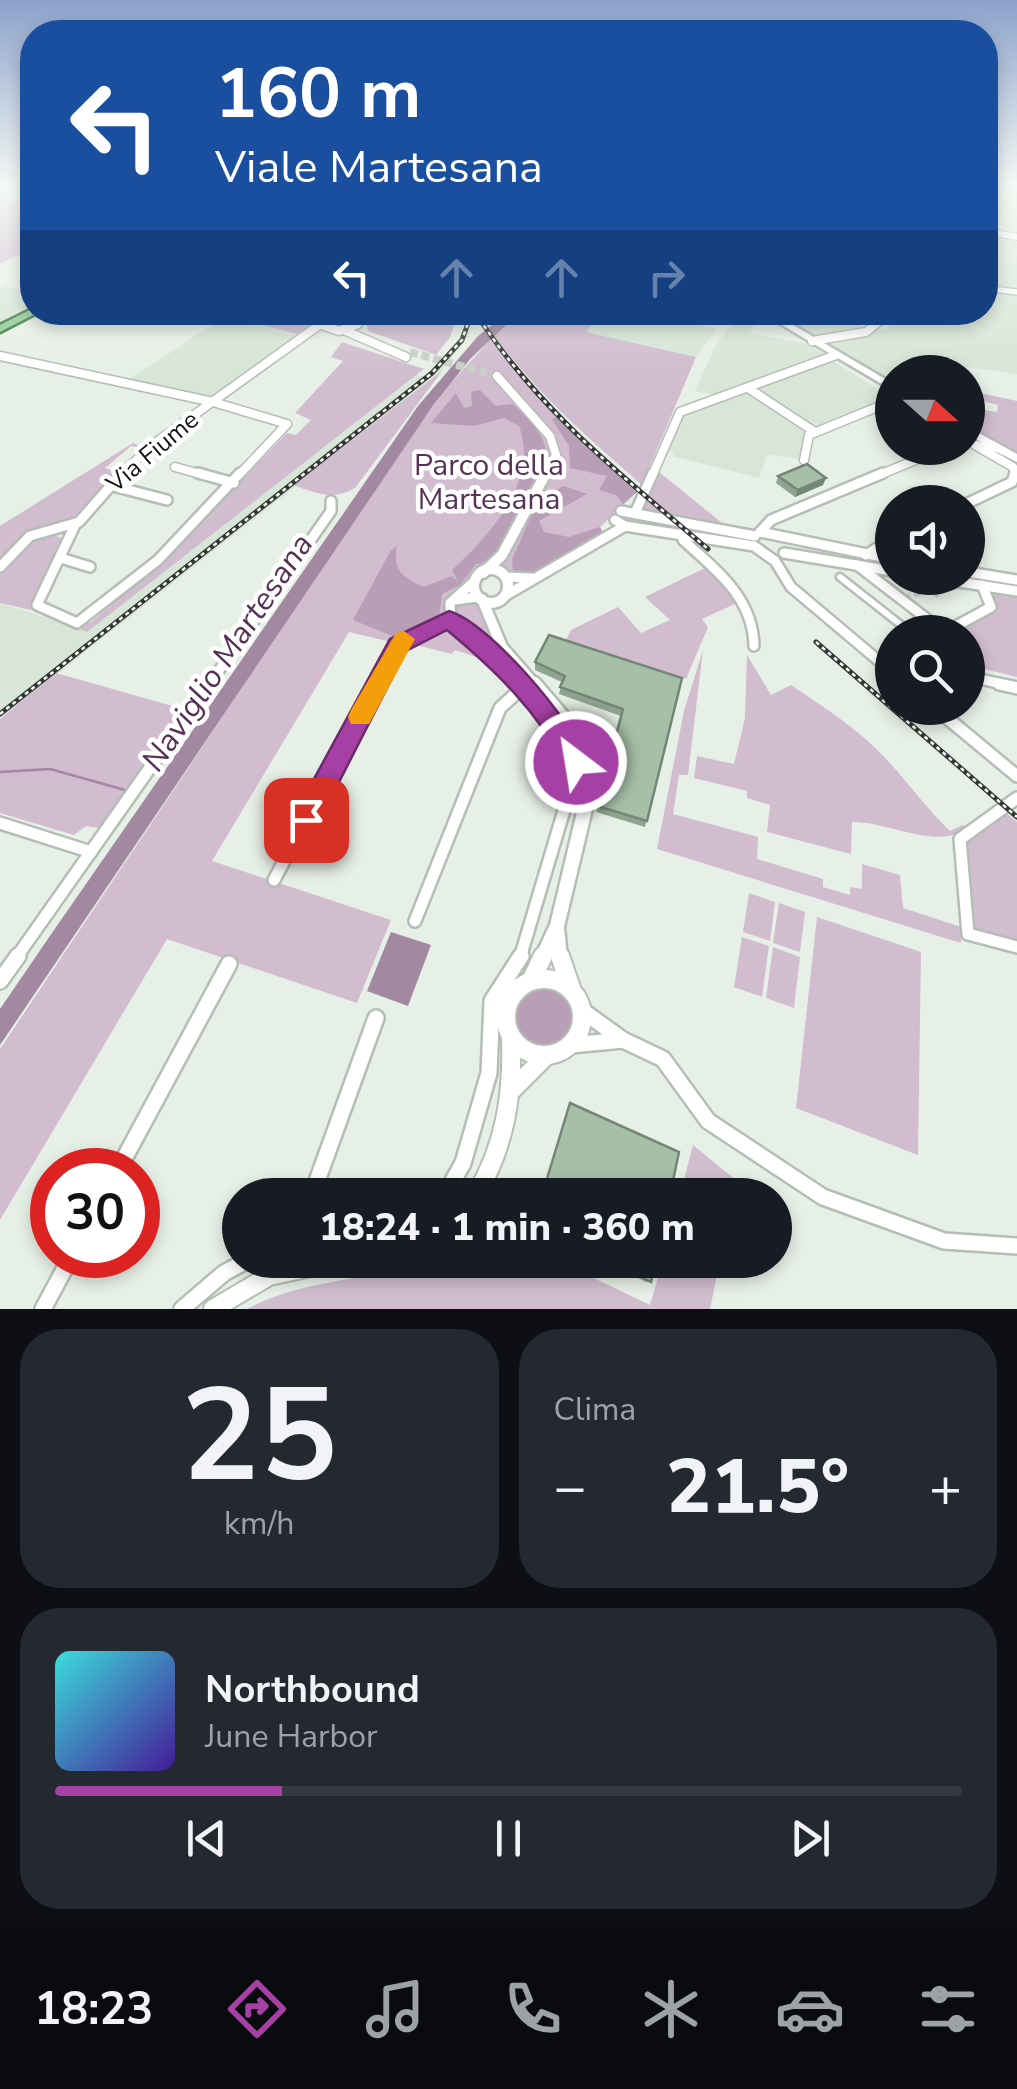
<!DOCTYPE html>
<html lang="it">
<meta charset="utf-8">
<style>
body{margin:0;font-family:"Nunito Sans",sans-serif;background:#242831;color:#f1f3f6;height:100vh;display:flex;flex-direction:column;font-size:38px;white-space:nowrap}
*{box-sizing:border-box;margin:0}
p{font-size:32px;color:#9ea1a6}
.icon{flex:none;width:55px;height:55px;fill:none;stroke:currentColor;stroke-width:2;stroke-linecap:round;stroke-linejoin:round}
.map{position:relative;height:1309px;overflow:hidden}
.side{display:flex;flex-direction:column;gap:20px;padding:20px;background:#0d0f14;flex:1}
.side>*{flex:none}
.banner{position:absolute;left:20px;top:20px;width:978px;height:305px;border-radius:40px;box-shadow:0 5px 15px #0003;background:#1a4fa0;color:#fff;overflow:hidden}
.needle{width:65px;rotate:111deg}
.tools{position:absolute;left:875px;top:355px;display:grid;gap:20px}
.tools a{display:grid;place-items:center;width:110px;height:110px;border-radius:50%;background:#171b24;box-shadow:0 5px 15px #0003;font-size:50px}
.speed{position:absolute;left:30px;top:1148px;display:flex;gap:20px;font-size:50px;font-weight:700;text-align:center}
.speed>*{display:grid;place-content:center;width:130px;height:130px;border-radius:50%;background:#171b24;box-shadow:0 5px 15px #0003;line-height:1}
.speed .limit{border:15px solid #d22;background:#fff;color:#111}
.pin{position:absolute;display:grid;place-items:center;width:85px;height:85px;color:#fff;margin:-42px;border-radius:20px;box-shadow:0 5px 15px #0006}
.me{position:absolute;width:110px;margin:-55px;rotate:329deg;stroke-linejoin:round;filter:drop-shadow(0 0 8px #0008)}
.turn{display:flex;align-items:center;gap:35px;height:210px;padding:0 30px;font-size:45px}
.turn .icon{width:130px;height:130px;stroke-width:2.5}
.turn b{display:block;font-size:70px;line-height:85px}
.lanes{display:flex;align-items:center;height:95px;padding:0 30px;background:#0003;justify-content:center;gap:50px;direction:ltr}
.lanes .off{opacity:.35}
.big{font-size:75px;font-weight:800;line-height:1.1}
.side .widget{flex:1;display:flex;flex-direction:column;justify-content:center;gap:15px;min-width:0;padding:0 35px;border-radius:40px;background:#242831}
.side .dial{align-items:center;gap:0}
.dial b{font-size:130px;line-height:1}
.song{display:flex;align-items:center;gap:30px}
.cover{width:120px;height:120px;border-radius:15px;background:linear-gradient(135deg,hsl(180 70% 55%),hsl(260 70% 35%))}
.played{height:10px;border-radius:5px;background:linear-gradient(90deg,#a640a4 25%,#363941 25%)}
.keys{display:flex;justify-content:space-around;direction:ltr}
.heat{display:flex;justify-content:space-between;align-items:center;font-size:55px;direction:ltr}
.side .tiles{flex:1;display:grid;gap:20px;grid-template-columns:1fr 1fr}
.widget:last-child{grid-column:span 2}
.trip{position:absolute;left:222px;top:1178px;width:570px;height:100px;border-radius:50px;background:#171b24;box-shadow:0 5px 15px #0003;font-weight:800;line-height:100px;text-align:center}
.dock{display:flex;height:160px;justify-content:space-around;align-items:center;background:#090b0e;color:#9ea1a6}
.dock .icon{width:70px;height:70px}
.dock .on{color:#a640a4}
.dock b{font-size:45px;color:#f1f3f6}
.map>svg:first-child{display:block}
</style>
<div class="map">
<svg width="1017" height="1309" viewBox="0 0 1017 1309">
<rect width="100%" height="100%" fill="#e7f0e7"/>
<g fill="#d7e6d7">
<path d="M985 186H1017V231L985 224Z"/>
<path d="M985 236 1017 243V290L985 286Z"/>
<path d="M6 286 32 292V310L0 328V289Z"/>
<path d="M985 292 1017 296V374L911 359 910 372H892V381L827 344 888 328 900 313 985 312Z"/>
<path d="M469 313H474L473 320 467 337 442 371 0 719V603L87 631 417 375 426 377 455 348Z"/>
<path d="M562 313H640L717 329 696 357 585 332 594 319Z"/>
<path d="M789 313H870L859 324 864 328 813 336 783 319Z"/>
<path d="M226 316 307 337 213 402 125 382Z"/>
<path d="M735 320 755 324 750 334 809 344 825 355 718 396 695 391 716 345Z"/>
<path d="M831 360 892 398 817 429 757 389Z"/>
<path d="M750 391 812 431 798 459 767 454 759 478 673 456 674 452 668 451 683 417Z"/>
</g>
<g fill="#d1bcd0">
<path d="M0 200 32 205V248L0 264Z"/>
<path d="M230 312 327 313 305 336 226 316Z"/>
<path d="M364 313V312L458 313 450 337 436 355 368 331Z"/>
<path d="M519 313H562L595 319 586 332 696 357 642 485C589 439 535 392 494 335Z"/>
<path d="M490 340 557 417 638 491 600 527 603 533 524 578 482 573 454 600 477 597 495 635 589 751 587 789 572 785 575 756 503 664 449 620 391 642 349 632 212 861 391 920 357 1003 167 939 0 1220V1049L384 476 442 393Z"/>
<path d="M342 342 424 369 87 632 76 627 91 622 162 562 287 433 296 435 311 420 295 413 343 361 331 357Z"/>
<path d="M442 371 355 488C333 501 316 493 293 485Z"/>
<path d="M980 393 1017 401V452L968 427V407L997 412 998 405 979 400Z"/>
<path d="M133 443 143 448 131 446 105 468 116 472 74 520 27 533 0 559V526Z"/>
<path d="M659 472 722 523 636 508Z"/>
<path d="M46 534 60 537 63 542 31 610 0 603V575L28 543Z"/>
<path d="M707 567 739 602 702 619 708 627 686 679 565 642 571 630 618 607 641 633 670 620 645 597Z"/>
<path d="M987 593 1017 598V677L980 668 978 652 968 647V632H958L990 609Z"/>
<path d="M447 628 449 629 494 663 455 650 452 654 408 643Z"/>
<path d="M703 650 688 775H679L673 814 758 837 757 859 823 879V887L850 895V887L862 889V864L900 875 903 908 961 927V943L657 849 684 711Z"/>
<path d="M747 655 771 695 791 685C825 708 860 730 888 761 910 785 927 809 950 831L963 825 967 828C936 851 888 821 852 822L851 854 767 832 770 805 747 798V791L694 778 697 756 734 764 745 718Z"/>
<path d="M56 673 183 709 100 828 86 826 74 835 0 813V719Z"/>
<path d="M1007 814 1017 822V940L972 927 964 843Z"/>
<path d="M749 893 775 902 770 941 743 932Z"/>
<path d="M779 903 805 912 800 952 773 943Z"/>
<path d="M817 917 921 952 918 1155 796 1108Z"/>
<path d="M742 937 769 946 762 997 734 987Z"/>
<path d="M773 947 800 957 794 1008 766 998Z"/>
<path d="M693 1145 737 1181 734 1195H680Z"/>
<path d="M427 1260H556L650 1305 663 1260H720L710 1309H247C305 1278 368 1282 427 1260Z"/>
</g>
<g fill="#b89eb6">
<path d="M480 390 496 406 513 404C532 423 552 440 546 469L489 563 476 564 460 585 442 594 439 619 397 638 353 620 391 550 397 546C392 571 403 577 424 587L452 576 458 582 452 570C489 536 540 481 519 426L504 418 474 426 431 423 456 393 464 408 472 406 471 392Z"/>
<path d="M557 417 638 491 623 504 616 495 599 490 607 476 570 468 569 446 552 419Z"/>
<path d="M564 486 587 494 539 521 544 532 569 537 600 527 603 533 540 571H513L512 559 539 498Z"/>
<circle cx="544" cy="1017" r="29"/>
</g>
<g fill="#a288a0">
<path d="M507 313H519L471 358 434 404 0 1045V1009L54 930 418 406 478 336Z"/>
<path d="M391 932 431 945 408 1006 367 991Z"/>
</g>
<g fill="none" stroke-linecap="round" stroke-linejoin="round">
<path stroke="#a288a0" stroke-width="2.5" d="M0 772 50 769 125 790"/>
<g stroke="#c7cfc7" stroke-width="6" stroke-dasharray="6 4" stroke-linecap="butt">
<path d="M926 586 941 597"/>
<path d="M905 599 929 588"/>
</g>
<path stroke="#c7cfc7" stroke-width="8" stroke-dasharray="8 4" stroke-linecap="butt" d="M410 352 497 376"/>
<defs>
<g id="pedestrian">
<path d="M840 577 910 632"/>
<path d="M917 578 926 586"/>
<path d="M905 632 927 619"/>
</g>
<path id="minor-far4" d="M985 288 1017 292"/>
<g id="minor-far3">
<path d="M812 341 866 332 891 312"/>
<path d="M0 356 213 402 287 424 238 476"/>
<path d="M748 388 815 432"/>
<path d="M975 445 1013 467 1016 476"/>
<path d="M804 460 809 435 892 401"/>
<path d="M175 467 207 476"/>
<path d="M119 476 155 443 322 323"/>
<path d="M652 476 680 412 836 355"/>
<path d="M877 476 944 448"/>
</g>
<g id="minor-far2">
<path d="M198 473 234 483"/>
<path d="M109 485 167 500"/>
<path d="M968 503 1012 482 1015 473"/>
<path d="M621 511 755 536"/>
<path d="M635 513 653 473"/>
<path d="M615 520 625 526 754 546 775 561 791 587 892 672"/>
<path d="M75 525 37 605 77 623 158 560 240 473"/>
<path d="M760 532 771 520 883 473"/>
<path d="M760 532 892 559"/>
<path d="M683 533V540C716 570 753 597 754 646"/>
<path d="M784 553 892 571"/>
<path d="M866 555 892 538"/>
<path d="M61 558 90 567"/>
<path d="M857 565 944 632"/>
<path d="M0 567 30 536 79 522 122 473"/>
<path d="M968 572 1017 580"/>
<path d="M508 577 532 578"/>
<path d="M934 578 1017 591"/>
<path d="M471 584 450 603 451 623 522 686"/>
<path d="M508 594 625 526"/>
<path d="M455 600 477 597"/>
<path d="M945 632 991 607 982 585"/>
<path d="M968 676 1010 686"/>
<path d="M208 686 331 511V501"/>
<path d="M376 686 398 645 449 620"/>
</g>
<g id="minor-far1">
<path d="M999 684 1017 688"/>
<path d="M935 708 1017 776"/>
<path d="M1017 798 960 839 968 934 1017 947"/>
<path d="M0 823 91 852"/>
<path d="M274 880 378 684"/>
<path d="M415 921 500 708 523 687"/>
<path d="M16 958 209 684"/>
<path d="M520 958 576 770 567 740 520 684"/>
</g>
<g id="minor">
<path d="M0 981 18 956"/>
<path d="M580 1009 623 1040 663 1059 708 1121 823 1197 944 1241 1017 1246"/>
<path d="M571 1045 623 1040"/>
<path d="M118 1170 229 964"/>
<path d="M312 1195 376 1018"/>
<path d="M445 1195 463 1163 489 1073 492 1001 521 956"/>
<path d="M43 1309 72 1255"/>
<path d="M182 1309 224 1273 248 1260"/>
</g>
<path id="tertiary-far4" d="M985 231 1017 237"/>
<g id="tertiary-far3">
<path d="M346 313 358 317V324L339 331 322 325 328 316Z"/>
<path d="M346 331 406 357"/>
<path d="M497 376 550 436 556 455 545 476"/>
</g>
<g id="tertiary-far2">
<circle cx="491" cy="586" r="17"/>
<path d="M483 573 502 555 546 473"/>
<path d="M482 599 502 647 536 686"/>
</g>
<g id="tertiary-far1">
<path d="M534 684 583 741 594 771 557 926 542 958"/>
<path d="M557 928 560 958"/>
</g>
<g id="tertiary">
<path d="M560 956 571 988"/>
<circle cx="544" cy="1017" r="38"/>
<path d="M532 979 543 956"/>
<path d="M513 1089 545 1057"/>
<path d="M476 1195C505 1146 513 1095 511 1039"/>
<path d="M213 1309 269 1276 343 1260"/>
</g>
<g id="secondary">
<path d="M760 312H771L892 383V390Z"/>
<path d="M968 427 1017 454V462L997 452 968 445V439L981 442 968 434Z"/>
</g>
<path id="primary" d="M32 309 35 314 0 332V325Z"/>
</defs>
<use href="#pedestrian" stroke="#b5beb5" stroke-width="11"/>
<use href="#minor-far4" stroke="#b5beb5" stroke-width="8"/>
<use href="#minor-far3" stroke="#b5beb5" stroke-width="11"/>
<use href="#minor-far2" stroke="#b5beb5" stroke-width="14"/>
<use href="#minor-far1" stroke="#b5beb5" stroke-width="16"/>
<use href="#minor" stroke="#b5beb5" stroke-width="20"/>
<use href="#tertiary-far4" stroke="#b5beb5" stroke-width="9"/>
<use href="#tertiary-far3" stroke="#b5beb5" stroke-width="11"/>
<use href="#tertiary-far2" stroke="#b5beb5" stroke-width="15"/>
<use href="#tertiary-far1" stroke="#b5beb5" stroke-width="19"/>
<use href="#tertiary" stroke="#b5beb5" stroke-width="22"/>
<use href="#secondary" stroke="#b5beb5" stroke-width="5"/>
<use href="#primary" stroke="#2e7136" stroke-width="5"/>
<use href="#pedestrian" stroke="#fff" stroke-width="6"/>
<use href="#minor-far4" stroke="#fff" stroke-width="5"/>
<use href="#minor-far3" stroke="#fff" stroke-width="8"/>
<use href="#minor-far2" stroke="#fff" stroke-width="9"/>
<use href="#minor-far1" stroke="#fff" stroke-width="11"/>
<use href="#minor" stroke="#fff" stroke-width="15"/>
<use href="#tertiary-far4" stroke="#fff" stroke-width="6"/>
<use href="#tertiary-far3" stroke="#fff" stroke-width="8"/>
<use href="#tertiary-far2" stroke="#fff" stroke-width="10"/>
<use href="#tertiary-far1" stroke="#fff" stroke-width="14"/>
<use href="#tertiary" stroke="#fff" stroke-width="18"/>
<use href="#secondary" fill="#fff" fill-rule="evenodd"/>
<use href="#primary" fill="#8bc892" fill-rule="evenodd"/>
<defs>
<g id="rail">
<path d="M475 312C536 408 622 476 708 549"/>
<path d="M816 642 1017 817"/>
<path d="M0 714 432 373 462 340 472 312"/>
</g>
</defs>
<use href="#rail" stroke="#333733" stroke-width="5"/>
<use href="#rail" stroke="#fff" stroke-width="2.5" stroke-dasharray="4" stroke-linecap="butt"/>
</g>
<g fill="#8fa590">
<path d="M778 476 823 485 795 497 776 483Z"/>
<path d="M535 662 682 678 645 827 596 812 621 716 559 694 562 682 535 670Z"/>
<path d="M602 1260H656L651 1282H646Z"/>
</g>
<path fill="#748675" d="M826 478 823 485 795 497 798 490Z"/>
<g fill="#a6c0a7" stroke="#748675" stroke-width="2.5">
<path d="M807 464 826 478 798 490 778 476Z"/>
<path d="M549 635 682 678 647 821 597 806 623 709 560 687 565 676 535 662Z"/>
<path d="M570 1103 679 1152 670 1195H542Z"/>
<path d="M608 1260H656L651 1282Z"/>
</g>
<linearGradient id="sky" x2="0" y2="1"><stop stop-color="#8ca2cb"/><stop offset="0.5" stop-color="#f4f8f4"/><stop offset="1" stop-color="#f4f8f4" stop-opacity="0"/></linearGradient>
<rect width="1017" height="369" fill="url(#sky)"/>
<path fill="#a640a4" stroke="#6c2a6b" stroke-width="2.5" d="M449 611C491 624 572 721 588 762L585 770H567C540 713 495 670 447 630L406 651 315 829 306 832 296 829 292 820 296 812 390 639Z"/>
<path fill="#f59e0b" d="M404 631 415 639 369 724H351L348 717 351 710 396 633Z"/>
<g text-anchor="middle" stroke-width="9" stroke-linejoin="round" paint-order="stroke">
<g font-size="25" fill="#111411" stroke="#fff">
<text transform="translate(152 451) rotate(-40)" y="9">Via Fiume</text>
</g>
<g font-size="30" fill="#573256" stroke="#fff">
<text x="489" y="475">Parco della<tspan x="489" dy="34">Martesana</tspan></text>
</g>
<g font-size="32" font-style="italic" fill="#553154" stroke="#fff">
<text transform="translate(227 652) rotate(-56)" y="11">Naviglio Martesana</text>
</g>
</g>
</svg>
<div class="tools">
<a><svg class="needle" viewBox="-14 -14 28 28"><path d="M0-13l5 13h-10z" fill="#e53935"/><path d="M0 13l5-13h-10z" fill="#9ea1a6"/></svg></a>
<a><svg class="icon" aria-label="sound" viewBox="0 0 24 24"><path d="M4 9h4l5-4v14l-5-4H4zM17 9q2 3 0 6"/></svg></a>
<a><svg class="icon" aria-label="search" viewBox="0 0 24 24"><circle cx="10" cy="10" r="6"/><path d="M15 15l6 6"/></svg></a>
</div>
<div class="speed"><div class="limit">30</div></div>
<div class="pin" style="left:306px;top:820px;background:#d93025"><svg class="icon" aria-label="arrive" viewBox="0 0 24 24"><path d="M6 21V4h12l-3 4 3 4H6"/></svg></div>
<svg class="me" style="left:576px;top:762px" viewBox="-20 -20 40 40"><circle r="17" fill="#a640a4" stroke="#fff" stroke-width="3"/><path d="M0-11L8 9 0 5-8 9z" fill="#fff"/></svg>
<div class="trip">18:24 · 1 min · 360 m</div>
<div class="banner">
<div class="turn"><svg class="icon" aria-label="left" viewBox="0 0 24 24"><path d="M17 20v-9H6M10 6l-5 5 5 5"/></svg><div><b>160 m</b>Viale Martesana</div></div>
<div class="lanes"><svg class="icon" aria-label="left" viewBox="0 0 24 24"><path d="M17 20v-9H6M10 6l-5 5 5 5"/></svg><svg class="icon off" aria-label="ahead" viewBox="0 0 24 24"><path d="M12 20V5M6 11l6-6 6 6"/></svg><svg class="icon off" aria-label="ahead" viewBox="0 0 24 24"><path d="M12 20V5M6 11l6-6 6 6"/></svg><svg class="icon off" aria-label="right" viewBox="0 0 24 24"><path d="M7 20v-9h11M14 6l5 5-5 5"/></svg></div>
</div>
</div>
<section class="side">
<div class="tiles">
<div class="widget dial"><b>25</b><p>km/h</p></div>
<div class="widget"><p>Clima</p>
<div class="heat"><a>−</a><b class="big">21.5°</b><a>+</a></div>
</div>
<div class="widget">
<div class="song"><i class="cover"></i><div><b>Northbound</b><p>June Harbor</p></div></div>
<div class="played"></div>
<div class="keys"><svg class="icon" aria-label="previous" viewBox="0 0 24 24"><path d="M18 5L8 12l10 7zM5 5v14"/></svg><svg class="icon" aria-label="pause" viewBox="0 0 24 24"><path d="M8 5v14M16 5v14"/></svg><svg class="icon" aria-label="next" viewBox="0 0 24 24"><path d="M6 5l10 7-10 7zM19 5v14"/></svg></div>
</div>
</div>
</section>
<nav class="dock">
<b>18:23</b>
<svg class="icon on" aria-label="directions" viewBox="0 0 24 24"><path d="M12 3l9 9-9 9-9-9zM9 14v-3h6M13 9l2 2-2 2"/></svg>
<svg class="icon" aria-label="music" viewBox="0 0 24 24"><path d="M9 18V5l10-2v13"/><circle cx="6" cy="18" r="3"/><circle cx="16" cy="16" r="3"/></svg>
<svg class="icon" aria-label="phone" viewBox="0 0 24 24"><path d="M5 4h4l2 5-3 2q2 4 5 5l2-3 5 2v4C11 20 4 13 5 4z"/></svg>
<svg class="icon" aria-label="climate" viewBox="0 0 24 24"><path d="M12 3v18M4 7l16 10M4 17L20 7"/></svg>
<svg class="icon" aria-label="car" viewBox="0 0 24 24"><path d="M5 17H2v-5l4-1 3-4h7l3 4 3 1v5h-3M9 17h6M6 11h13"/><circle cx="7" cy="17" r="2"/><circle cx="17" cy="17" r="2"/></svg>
<svg class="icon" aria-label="filters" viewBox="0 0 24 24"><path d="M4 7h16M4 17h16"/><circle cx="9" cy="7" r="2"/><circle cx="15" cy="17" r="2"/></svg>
</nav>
